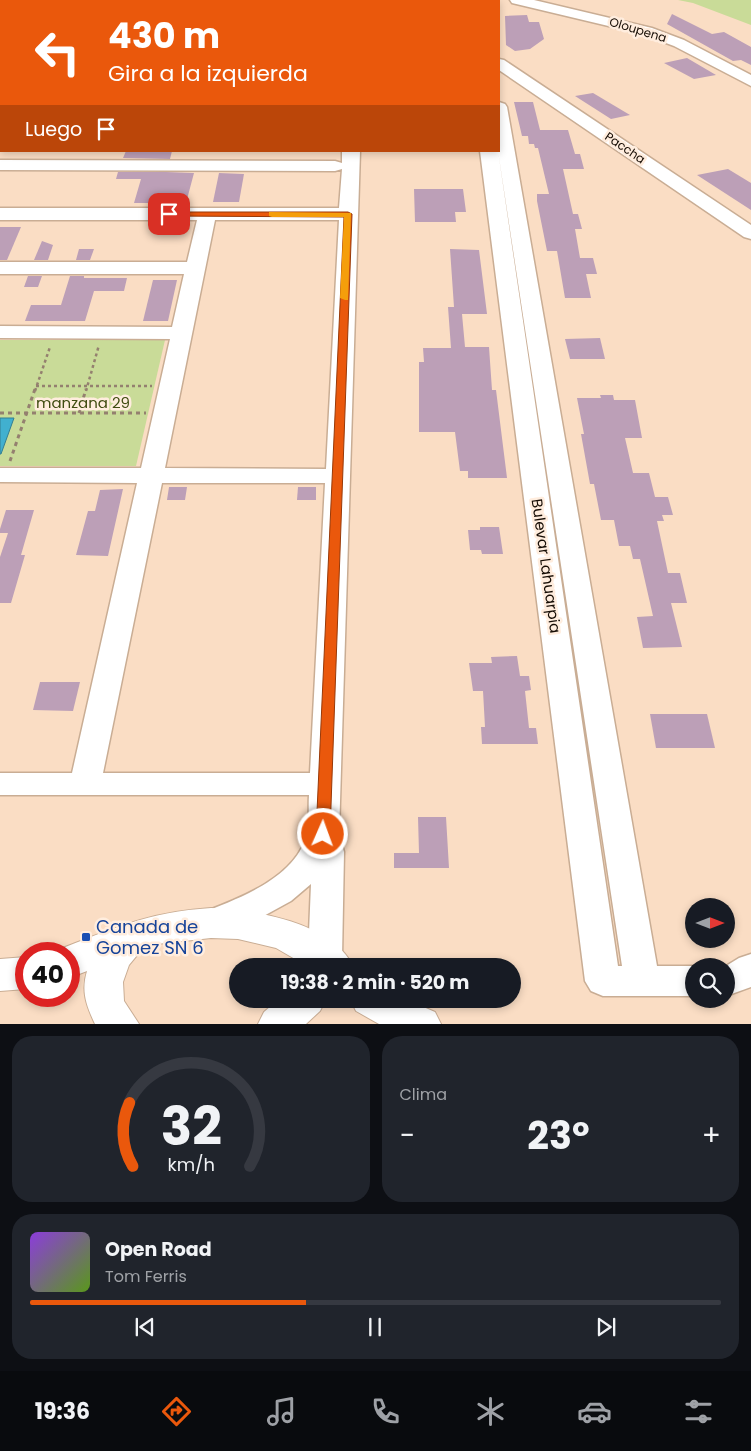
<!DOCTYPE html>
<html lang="es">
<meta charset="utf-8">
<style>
body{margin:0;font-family:Poppins,sans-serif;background:#20242c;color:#f1f3f6;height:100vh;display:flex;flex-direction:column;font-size:19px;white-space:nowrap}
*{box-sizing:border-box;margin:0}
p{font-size:16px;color:#9ea1a6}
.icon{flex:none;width:28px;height:28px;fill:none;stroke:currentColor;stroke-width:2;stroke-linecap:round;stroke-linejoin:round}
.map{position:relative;height:1024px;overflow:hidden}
.sheet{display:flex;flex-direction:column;gap:12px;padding:12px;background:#0d0f14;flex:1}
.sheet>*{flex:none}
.guide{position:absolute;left:0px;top:0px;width:500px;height:152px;box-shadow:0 2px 8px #0003;background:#ea580c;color:#fff;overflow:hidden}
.needle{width:32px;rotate:90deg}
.buttons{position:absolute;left:685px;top:898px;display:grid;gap:10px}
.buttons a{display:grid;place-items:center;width:50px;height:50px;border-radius:50%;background:#171b24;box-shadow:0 2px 8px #0003;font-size:25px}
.speed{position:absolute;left:15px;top:942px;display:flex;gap:10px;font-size:25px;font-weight:700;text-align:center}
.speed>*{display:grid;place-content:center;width:65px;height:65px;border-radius:50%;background:#171b24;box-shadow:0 2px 8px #0003;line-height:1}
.speed .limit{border:8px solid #d22;background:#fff;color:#111}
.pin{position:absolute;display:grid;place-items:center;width:42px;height:42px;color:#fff;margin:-21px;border-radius:10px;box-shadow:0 2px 8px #0006}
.me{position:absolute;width:55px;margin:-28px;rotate:2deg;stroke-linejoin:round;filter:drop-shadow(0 0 4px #0008)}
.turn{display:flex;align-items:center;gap:18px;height:105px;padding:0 25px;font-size:22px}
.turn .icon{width:65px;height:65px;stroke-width:2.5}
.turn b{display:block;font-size:35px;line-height:42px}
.then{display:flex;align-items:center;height:48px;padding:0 25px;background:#0003;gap:10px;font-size:19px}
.big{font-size:38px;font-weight:700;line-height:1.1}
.sheet .card{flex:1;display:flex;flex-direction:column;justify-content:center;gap:8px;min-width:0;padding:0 18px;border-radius:20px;background:#20242c}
.sheet .dial{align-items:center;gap:0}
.dial svg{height:130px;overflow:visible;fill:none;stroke:#363941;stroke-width:7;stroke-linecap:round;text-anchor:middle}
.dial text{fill:#f1f3f6;stroke:none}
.song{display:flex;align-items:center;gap:15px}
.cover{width:60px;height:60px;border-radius:8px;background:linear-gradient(135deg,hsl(270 70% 55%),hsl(90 70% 35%))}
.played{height:5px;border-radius:2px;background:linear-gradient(90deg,#ea580c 40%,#363941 40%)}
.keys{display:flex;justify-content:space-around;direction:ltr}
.heat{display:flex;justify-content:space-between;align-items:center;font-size:28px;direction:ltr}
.sheet .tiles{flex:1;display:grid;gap:12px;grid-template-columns:1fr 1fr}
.card:last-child{grid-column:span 2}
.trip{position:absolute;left:229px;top:958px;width:292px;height:50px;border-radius:25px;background:#171b24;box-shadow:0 2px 8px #0003;font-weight:700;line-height:50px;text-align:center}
.menu{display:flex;height:80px;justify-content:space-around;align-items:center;background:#090b0e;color:#9ea1a6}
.menu .icon{width:35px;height:35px}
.menu .current{color:#ea580c}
.menu b{font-size:22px;color:#f1f3f6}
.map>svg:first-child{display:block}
</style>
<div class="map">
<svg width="751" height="1024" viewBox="0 0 751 1024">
<rect width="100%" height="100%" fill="#faddc4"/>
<g fill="#c9db98">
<path d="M678 0H751V25L693 3Z"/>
<path d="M0 340H165L136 466H0Z"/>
</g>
<path fill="#41b0cf" stroke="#347f92" d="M0 418H14L1 454H0Z"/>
<g fill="#bc9fb7">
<path d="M672 14 712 34 724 32 751 47V65L741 60 733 61 667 24Z"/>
<path d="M527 15 529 22H539L544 39 530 49 515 51 506 45 505 16Z"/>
<path d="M687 58 716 75 694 79 664 63Z"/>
<path d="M593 93 630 115 611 119 575 96Z"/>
<path d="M514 102H533L540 130H568L575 154H580L584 169H563L573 214H578L582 229H575L580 258H593L597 274H586L591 298H565L557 251H547L537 201V194H549L538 148H535L534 144H529L528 136H522Z"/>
<path d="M126 151H172L170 159 123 158Z"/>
<path d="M728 169 751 183V210L697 175Z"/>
<path d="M118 172H166L194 173 186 203H134L141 179H116Z"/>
<path d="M219 173 244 174 239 202H213Z"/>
<path d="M414 189H463L466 212H455L456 222H415Z"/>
<path d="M0 227H21L7 260H0Z"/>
<path d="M42 241 53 245 48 260H34Z"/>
<path d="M79 249H94L90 260H76Z"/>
<path d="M450 249 479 250 487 314H462L465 347H489L492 390H496L507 478H468V471H460L455 432H419V362H424L423 348H451L448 307H454Z"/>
<path d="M28 276H42L38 287H24Z"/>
<path d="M70 276H84V278H127L124 291H94L85 321H25L31 305H61Z"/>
<path d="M153 280H177L168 321H143Z"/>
<path d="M600 338 605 359H570L565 339Z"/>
<path d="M600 395H613L614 400H635L642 438H625L633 473H649L655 497H668L673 515H662L664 521H657L668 573H680L687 603H671L682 647 643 648 637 617 653 616 640 559H633L630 546H619L614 520H601L594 484H590L581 434H584L577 398H601Z"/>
<path d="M169 487H187L185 500H167Z"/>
<path d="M298 487H316V500H297Z"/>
<path d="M123 489 108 556 76 555 88 511H95L100 490Z"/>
<path d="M6 510H34L21 555H25L11 603H0V557L8 533H0V529Z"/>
<path d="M480 527H499L503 554H482L481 550H470L468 530H480Z"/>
<path d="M517 656 520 676H529L531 690 525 691 529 728H536L538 744H482L481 727H485L483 691H473L469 663H492L491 657Z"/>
<path d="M40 682H80L73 711 33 710Z"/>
<path d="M650 714H707L715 748H656Z"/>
<path d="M418 817H446L449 868H394V853H419Z"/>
</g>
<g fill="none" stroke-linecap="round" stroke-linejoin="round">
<defs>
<g id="minor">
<rect x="53" y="0" width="14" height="1"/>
<rect x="257" y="0" width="14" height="1"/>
<rect x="350" y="0" width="14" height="1"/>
<rect x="474" y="0" width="14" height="1"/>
<path d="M510 0H534L652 28 684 40 751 75V86L674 46 642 34 512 3Z"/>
<rect x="0" y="49" width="1" height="8"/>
<path d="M499 59 504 60 751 225V239L744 237 499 70Z"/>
<path d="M499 102 505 104 507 107 657 966H694V996H603L591 991 585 981 480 151H498L618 966H622L498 151Z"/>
<path d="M342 151H360L339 834 344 852 342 957 338 966H312L308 957 311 884 291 901 260 918 213 937 201 933 196 923 201 913C238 899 296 878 307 834 310 822 308 808 309 795H0V773H72L137 483 0 482V468H141L170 339 0 338V326L172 327 184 274H0V262H187L197 220H0V208H339L342 169 335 171 0 170V160L335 161 342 163ZM215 220H339L326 469 165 468ZM162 483H325L310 773H103Z"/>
<path d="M751 954V987L726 996V966L739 958Z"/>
</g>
<g id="major">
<path d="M211 908C255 910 331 922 353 966H307L276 948 238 939 211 938 157 944 143 948 129 965 123 982 124 1001 139 1024H95C86 1005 81 991 87 971L69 978V954H54L55 951C112 929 148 912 211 908Z"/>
<path d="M26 957V989L0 991V959Z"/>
<path d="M279 999H326L320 1011 306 1024H258L264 1012Z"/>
<path d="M350 999H405L435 1012 441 1024H379L356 1011Z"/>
</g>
</defs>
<use href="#minor" stroke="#c9ad94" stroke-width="3"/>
<use href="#major" stroke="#c9ad94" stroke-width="2"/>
<g stroke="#94806f" stroke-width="2.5" stroke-dasharray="3 3" stroke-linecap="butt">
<path d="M36 386H152"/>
<path d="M35 391 50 347"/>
<path d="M86 391 99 345"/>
</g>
<g stroke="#94806f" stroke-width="3" stroke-dasharray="4 4" stroke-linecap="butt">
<path d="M0 413H146"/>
<path d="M79 413 86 389"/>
<path d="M10 461 35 389"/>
</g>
<use href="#minor" fill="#fff" fill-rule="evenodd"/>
<use href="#major" fill="#fff" fill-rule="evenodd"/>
</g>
<path fill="#ea580c" stroke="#983908" d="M166 212H348L352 214 330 834 328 838 323 839 318 838 316 834 344 217 169 216H166Z"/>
<path fill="#f59e0b" d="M269 212 351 213 348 300H345L340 298 344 217H272L269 216Z"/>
<rect fill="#1a4fb4" stroke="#ffedde" stroke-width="2" x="81" y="932" width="10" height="10" rx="2.5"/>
<g text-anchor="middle" stroke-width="5" stroke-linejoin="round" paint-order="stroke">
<g font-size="12" fill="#150c04" stroke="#ffedde">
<text transform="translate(638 30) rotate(17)" y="4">Oloupena</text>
<text transform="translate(625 148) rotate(34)" y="4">Paccha</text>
</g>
<g font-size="15" fill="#404c11" stroke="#ffedde">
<text x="83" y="408">manzana 29</text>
</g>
<g font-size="15" fill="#150c04" stroke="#ffedde">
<text transform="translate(546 566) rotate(82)" y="5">Bulevar Lahuarpia</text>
</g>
<g font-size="18" fill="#164399" stroke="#ffedde" text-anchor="start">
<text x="96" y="933">Canada de<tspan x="96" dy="21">Gomez SN 6</tspan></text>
</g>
</g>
</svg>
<div class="buttons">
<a><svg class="needle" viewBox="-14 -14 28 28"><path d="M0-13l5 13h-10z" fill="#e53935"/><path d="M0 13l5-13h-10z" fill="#9ea1a6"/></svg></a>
<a><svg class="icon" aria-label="search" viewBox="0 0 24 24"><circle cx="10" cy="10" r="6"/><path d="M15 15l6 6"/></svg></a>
</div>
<div class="speed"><div class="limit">40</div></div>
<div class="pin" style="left:169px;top:214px;background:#d93025"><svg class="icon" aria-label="arrive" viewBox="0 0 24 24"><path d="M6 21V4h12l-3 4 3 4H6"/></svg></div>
<svg class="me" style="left:323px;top:834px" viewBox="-20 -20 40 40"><circle r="17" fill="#ea580c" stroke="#fff" stroke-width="3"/><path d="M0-11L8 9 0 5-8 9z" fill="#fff"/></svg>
<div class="trip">19:38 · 2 min · 520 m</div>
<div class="guide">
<div class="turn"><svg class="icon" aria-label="left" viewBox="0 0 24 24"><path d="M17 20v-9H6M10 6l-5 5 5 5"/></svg><div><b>430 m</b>Gira a la izquierda</div></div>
<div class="then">Luego<svg class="icon" aria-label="arrive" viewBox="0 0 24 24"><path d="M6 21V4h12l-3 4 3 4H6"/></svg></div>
</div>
</div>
<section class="sheet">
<div class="tiles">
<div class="card dial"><svg viewBox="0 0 100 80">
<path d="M14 69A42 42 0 1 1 86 69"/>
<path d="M14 69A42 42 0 0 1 12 30" stroke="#ea580c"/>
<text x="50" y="56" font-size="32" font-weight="700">32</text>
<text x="50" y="72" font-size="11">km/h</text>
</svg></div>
<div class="card"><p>Clima</p>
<div class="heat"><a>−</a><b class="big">23°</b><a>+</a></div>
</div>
<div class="card">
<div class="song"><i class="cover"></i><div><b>Open Road</b><p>Tom Ferris</p></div></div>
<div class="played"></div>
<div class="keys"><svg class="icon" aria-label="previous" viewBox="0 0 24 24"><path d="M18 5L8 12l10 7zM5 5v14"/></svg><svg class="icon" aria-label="pause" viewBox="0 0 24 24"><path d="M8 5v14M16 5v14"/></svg><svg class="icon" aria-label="next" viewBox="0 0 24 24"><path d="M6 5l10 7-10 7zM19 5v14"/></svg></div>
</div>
</div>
</section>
<nav class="menu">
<b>19:36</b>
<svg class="icon current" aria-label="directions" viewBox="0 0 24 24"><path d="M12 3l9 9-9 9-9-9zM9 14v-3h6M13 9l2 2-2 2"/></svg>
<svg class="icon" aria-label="music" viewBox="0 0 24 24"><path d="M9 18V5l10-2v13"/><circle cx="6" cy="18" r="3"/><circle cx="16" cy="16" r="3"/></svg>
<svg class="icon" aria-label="phone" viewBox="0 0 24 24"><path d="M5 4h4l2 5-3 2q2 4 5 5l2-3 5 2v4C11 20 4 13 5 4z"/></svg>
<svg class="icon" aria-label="climate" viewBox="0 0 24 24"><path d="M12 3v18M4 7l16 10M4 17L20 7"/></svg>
<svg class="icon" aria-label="car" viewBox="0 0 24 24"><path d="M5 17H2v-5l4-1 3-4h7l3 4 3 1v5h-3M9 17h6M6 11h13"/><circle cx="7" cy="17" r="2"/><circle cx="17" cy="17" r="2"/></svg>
<svg class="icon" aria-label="filters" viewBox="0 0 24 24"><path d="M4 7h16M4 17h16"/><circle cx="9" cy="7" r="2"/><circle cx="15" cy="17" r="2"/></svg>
</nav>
